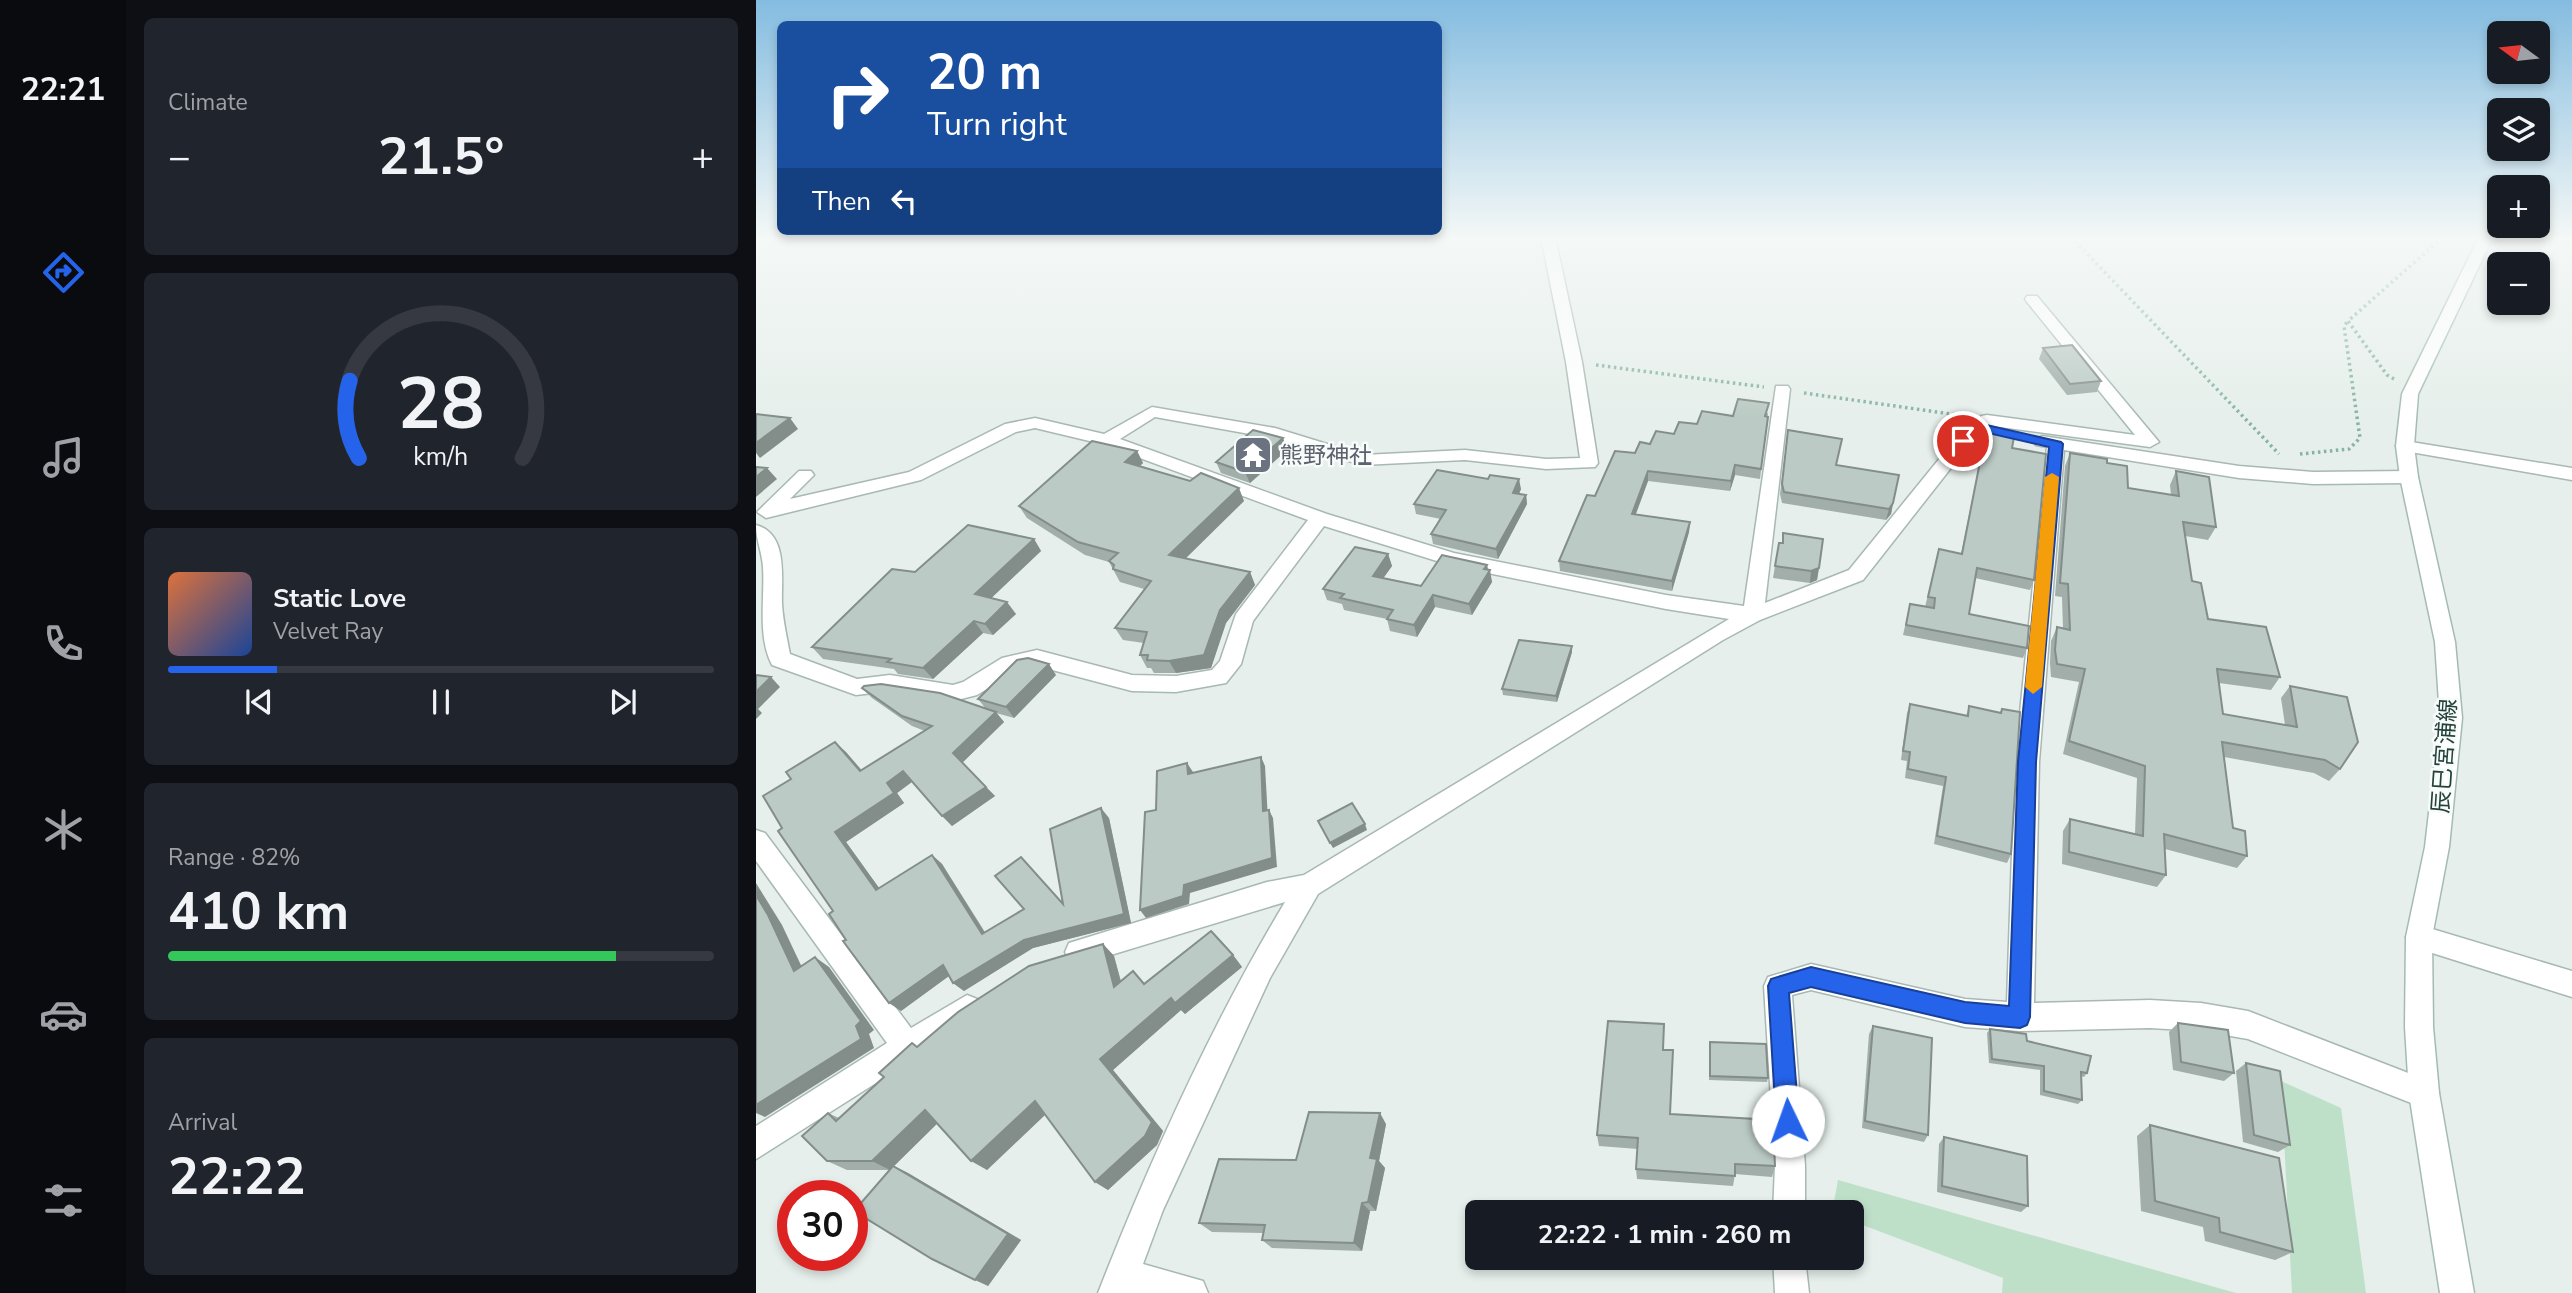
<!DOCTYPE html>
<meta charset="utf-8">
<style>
body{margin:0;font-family:"Nunito Sans","Noto Sans JP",sans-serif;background:#20242c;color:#f1f3f6;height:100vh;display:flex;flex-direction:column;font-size:26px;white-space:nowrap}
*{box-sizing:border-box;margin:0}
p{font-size:23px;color:#9ea1a6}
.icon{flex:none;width:38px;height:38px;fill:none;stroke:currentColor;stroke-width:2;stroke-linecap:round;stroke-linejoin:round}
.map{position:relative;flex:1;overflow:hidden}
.details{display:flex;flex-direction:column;gap:18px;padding:18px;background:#0d0f14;width:630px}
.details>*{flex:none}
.hud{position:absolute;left:21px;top:21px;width:665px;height:214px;border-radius:10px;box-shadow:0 4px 10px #0003;background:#1a4fa0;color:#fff;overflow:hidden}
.needle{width:46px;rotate:285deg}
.buttons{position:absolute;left:1731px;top:21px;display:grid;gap:14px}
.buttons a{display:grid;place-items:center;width:63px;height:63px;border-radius:10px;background:#171b24;box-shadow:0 4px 10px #0003;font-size:35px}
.speed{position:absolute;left:21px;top:1180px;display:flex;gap:14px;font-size:35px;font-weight:700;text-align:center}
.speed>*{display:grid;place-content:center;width:91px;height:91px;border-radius:50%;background:#171b24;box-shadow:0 4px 10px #0003;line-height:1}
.speed .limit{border:10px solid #d22;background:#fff;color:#111}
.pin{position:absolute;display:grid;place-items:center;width:60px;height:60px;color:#fff;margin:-30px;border:4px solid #fff;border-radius:50%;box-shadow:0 2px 7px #0007}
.me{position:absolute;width:77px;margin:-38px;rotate:357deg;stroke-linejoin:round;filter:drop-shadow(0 0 5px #0008)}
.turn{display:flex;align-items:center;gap:24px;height:147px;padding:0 35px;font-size:32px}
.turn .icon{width:91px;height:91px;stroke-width:2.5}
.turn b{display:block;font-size:49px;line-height:60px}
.then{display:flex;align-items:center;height:66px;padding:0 35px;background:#0003;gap:14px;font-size:26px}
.big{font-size:52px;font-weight:700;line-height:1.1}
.details .widget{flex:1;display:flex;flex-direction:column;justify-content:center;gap:10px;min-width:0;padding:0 24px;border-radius:10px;background:#20242c}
.details .dial{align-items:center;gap:0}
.dial svg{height:182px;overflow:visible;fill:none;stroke:#363941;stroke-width:7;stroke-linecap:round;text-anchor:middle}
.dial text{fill:#f1f3f6;stroke:none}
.song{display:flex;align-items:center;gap:21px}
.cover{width:84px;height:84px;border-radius:10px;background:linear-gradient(135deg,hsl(20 70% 55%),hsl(220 70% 35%))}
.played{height:7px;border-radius:4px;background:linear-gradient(90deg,#2563eb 20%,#363941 20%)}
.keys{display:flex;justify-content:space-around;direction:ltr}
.heat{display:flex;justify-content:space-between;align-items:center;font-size:38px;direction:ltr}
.charge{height:10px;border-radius:5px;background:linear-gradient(90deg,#34c759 82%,#363941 0)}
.trip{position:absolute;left:709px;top:1200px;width:399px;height:70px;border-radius:10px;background:#171b24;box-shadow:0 4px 10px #0003;font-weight:700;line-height:70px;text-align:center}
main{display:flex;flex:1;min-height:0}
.dock{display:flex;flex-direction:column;width:126px;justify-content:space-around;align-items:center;background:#090b0e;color:#9ea1a6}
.dock .icon{width:49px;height:49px}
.dock .on{color:#2563eb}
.dock b{font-size:32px;color:#f1f3f6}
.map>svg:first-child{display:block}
</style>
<main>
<nav class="dock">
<b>22:21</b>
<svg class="icon on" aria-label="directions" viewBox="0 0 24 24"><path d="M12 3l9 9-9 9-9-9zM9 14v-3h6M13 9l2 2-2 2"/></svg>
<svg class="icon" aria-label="music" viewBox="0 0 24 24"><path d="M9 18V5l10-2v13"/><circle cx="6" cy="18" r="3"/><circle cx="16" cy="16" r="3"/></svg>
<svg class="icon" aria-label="phone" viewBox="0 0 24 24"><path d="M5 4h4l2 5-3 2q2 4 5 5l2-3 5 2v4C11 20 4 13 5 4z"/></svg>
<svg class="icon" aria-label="climate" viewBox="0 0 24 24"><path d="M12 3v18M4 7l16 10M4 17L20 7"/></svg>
<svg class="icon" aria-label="car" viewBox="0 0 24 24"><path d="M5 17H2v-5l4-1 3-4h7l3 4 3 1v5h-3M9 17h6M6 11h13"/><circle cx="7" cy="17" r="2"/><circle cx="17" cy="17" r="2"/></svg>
<svg class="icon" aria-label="filters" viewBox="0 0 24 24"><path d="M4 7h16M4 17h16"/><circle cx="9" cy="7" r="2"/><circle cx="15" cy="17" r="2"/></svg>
</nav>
<section class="details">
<div class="widget"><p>Climate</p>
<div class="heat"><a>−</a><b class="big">21.5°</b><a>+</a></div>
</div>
<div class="widget dial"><svg viewBox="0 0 100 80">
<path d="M14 69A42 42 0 1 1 86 69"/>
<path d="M14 69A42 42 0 0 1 10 35" stroke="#2563eb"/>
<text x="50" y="56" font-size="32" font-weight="700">28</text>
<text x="50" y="72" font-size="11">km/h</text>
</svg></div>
<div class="widget">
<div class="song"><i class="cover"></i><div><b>Static Love</b><p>Velvet Ray</p></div></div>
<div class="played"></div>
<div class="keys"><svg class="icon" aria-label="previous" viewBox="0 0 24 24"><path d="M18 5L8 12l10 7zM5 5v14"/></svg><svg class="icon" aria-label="pause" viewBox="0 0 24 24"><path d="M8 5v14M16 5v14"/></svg><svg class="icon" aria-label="next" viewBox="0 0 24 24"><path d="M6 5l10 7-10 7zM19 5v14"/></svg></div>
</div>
<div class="widget"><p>Range · 82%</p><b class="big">410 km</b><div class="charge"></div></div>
<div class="widget"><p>Arrival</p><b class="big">22:22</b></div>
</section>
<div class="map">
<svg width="1816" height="1293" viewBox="0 0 1816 1293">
<rect width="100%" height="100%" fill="#e6efeb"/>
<g fill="#bfe0c8">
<path d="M1525 1081 1585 1108 1610 1293H1536Z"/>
<path d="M1082 1180 1480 1293H1246L1247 1278 1096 1221V1213H1076Z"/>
</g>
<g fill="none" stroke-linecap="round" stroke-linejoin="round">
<defs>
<g id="street">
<path d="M785 237H799L826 362 842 463 839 467 790 469 709 460 606 465 516 438 399 417 364 439 571 514 698 553 910 595 988 606 1020 386H1032L1034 389 1009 603 1093 570 1201 437 1220 425 1225 416 1231 415 1379 435 1271 302 1269 299 1271 296H1281L1403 442 1394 447 1236 426 1213 445 1107 580 1004 620 967 640 562 894 514 978 407 1210 387 1264 447 1281 452 1293H342C394 1160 455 1025 529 902L322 965 313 961 309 952 313 943 511 882 548 875 973 619 910 609 697 566 568 526 497 621 485 664 470 683 420 692 376 691 281 666 260 671 221 695 197 701 134 691 100 695 16 665C1 636 9 598 7 567 6 552 0 540 0 525 33 534 25 579 26 604 27 621 31 638 34 654L101 679 134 675 197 685 207 682 246 658 281 650 376 675 420 676 456 670 464 661 480 614 552 520 346 444 279 428 260 432 165 480 10 518 1 512 43 471H55L58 475 34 499 153 472 249 424 279 418 348 434 396 407 519 428 607 455 709 450 790 459 824 458 810 362Z"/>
<path d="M1286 436 1483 466 1557 472 1653 471 1662 477 1653 483 1557 484 1483 478 1308 450 1283 762 1278 1003 1394 1000 1445 1003 1492 1011 1678 1083 1683 1093 1678 1103 1668 1108 1492 1039 1445 1031 1394 1028 1264 1031 1209 1027 1055 990 1036 995 1049 1166V1213H1017L1019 1166 1008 986 1012 977 1055 964 1209 999 1251 1002 1259 762 1291 447 1280 445 1277 441Z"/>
<path d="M1649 441 1816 468V480L1643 450 1640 446Z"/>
<path d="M0 830 9 833 155 1028 211 995 221 999 225 1009 221 1019 0 1159V1126L131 1043 0 861Z"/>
<path d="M1663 925 1816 971V997L1654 946 1650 937 1654 928Z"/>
<path d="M1017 1258H1049L1053 1293H1019Z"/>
</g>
<path id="secondary" d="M1723 237H1737L1662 394 1658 446 1662 477 1699 642 1706 718 1693 847 1676 937 1677 1027 1683 1093 1718 1293H1684L1653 1093 1649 1027 1650 937 1669 847 1684 718 1679 642 1644 477 1640 446 1646 394Z"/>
</defs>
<use href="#street" stroke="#a8b8b2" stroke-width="3"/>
<use href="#secondary" stroke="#a4bbb3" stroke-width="3"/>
<g stroke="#86b3a5" stroke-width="3.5" stroke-dasharray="2.5 3.5" stroke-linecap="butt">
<path d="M1315 237 1523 454"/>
<path d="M1781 237 1816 243"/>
<path d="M840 365 1008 387"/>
<path d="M1638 379 1631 375 1592 321 1687 237"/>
<path d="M1048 393 1209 416"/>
<path d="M1544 454 1593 449 1604 438 1588 326 1592 321"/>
</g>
<use href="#street" fill="#fff" fill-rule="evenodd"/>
<use href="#secondary" fill="#fff" fill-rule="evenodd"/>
</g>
<g fill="#a1aea9">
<path d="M1287 348 1345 381 1341 392 1311 395 1283 359Z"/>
<path d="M1012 413 1004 479 979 475 974 491 892 481 880 514 934 522 933 532 916 591 804 571 803 561 839 496 879 453 894 444 941 424 977 416Z"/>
<path d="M1032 430 1084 449 1080 465 1143 475 1135 514 1130 520 1026 503 1024 494Z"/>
<path d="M1230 431 1256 448 1278 580 1274 590 1219 578 1213 614 1271 648 1267 658 1147 635 1154 604 1169 607 1183 549 1205 554Z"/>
<path d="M527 438 531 450 494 483 465 473 460 462Z"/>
<path d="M381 451 387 463 384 466 488 501 429 558 494 572 499 585 470 623 455 668 420 673H398L395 668H391L384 655 388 643 367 640 359 628 388 589 364 582 353 562 329 555 271 518 263 506Z"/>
<path d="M1314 453 1351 463 1372 488 1415 495 1414 485 1420 471 1460 527 1452 540 1429 536 1436 581 1452 619 1524 677 1515 690 1463 683 1467 714 1529 725 1525 698 1534 686 1584 769 1573 781 1558 773 1468 757 1477 828 1491 856 1481 868 1409 849 1410 875 1401 887 1306 864 1307 831 1314 819 1379 835 1381 778 1307 754 1323 682 1295 677 1294 663 1295 641 1301 627 1307 629 1306 597 1299 596 1309 466Z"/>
<path d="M765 489 763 494 770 495 771 504 742 559 677 544 675 534 685 519 660 514 658 504Z"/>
<path d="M1027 533 1067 539 1061 580 1054 583 1017 578 1019 566 1026 543Z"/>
<path d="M278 539 285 551 235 598 260 614 237 635 227 633 177 679 142 674 138 669 67 659 56 647 159 572Z"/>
<path d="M632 554 636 566 627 578 665 586 731 565 736 582 716 615 679 607 661 637 634 631 631 619 588 610 586 604 571 600 567 589Z"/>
<path d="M816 646V652L801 702 747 695 746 689Z"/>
<path d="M300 675 258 718 240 713 248 722 206 763 239 796 196 826 156 782 141 793 148 803 90 842 123 888 176 855 186 864 229 932 307 903 353 818 375 923 277 948 208 991 197 983 193 976 145 1011 90 940 77 911 26 828 35 779 79 742 105 771 169 731 156 726 116 698 106 688 230 709 222 699Z"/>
<path d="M1154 704 1210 716 1213 706 1244 713 1246 709 1255 854 1251 863 1178 844 1187 786 1149 778 1151 761 1145 760 1151 713Z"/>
<path d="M347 944 358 956 365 981 389 984 477 955 486 967 429 1014 425 1010 357 1070 407 1131 401 1145 352 1190 339 1182 289 1115 231 1170 181 1123 138 1166 152 1173 265 1240 232 1286 134 1170H91L71 1161 72 1113 83 1118 128 1077 156 1043 162 1047Z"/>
<path d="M1422 1023 1478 1073 1468 1081 1417 1070 1413 1032Z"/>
<path d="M1117 1026 1172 1135 1168 1142 1106 1128 1113 1034Z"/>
<path d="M1234 1029 1271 1041 1331 1073 1328 1077 1325 1076 1326 1100 1322 1104 1284 1095V1070L1233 1063 1231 1033Z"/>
<path d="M908 1037V1050L915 1114 1019 1166 1016 1177 979 1174 977 1186 881 1179 880 1169 882 1149 843 1146 841 1135Z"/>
<path d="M954 1042 1012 1078 1011 1082 953 1080Z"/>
<path d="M1490 1063 1534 1145 1522 1152 1487 1142 1480 1071Z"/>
<path d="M630 1124 623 1161 629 1168 620 1211H614L606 1251 516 1248 506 1240 507 1233 456 1232 443 1223 540 1160Z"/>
<path d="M1394 1125 1537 1252 1519 1260 1449 1241 1447 1227 1385 1211 1381 1136Z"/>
<path d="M1188 1137 1272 1206 1265 1212 1181 1192 1183 1144Z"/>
</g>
<g fill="#838d89">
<path d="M34 418 42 429 4 458 0 453V443Z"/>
<path d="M527 438 531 450 494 483 489 472Z"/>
<path d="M381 451 387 463 375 474 369 462Z"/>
<path d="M979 465V475L974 491 975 481Z"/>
<path d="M11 468 21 479 0 497V477Z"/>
<path d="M892 471V481L876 524V514Z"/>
<path d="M763 479 765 489 759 503 757 493Z"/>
<path d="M483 488 488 501 420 568 413 555Z"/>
<path d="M770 495 771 504 742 559 740 549Z"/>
<path d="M1137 503 1135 514 1130 520 1133 509Z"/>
<path d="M934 522 933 532 916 591V581Z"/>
<path d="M278 539 285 551 227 606 219 594Z"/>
<path d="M632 554 636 566 621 587 617 576Z"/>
<path d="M731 565 732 573 734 570 736 582 716 615 713 604Z"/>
<path d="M1063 568 1061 580 1054 583 1055 571Z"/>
<path d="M494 572 499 585 470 623 455 668 420 673 413 661 464 610Z"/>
<path d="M677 595 679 607 661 637 658 625Z"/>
<path d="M251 602 260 614 237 635 229 624Z"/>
<path d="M218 621 227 633 177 679 167 668Z"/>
<path d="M816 646V652L801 702 800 696Z"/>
<path d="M293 664 300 675 258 718 250 707Z"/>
<path d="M15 677 24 687 2 709 6 713 0 719V692Z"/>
<path d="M240 712 248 722 206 763 197 753Z"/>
<path d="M79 742 90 752 115 781 104 771Z"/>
<path d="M505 757 509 766 512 820 507 811Z"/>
<path d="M431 763 437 772V783L432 774Z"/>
<path d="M147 771 157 781 141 793 148 803 90 842 131 899 120 890 79 832 131 783Z"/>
<path d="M230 787 239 796 196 826 186 816Z"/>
<path d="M345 808 353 818 375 923 277 948 208 991 197 983 268 940 368 914Z"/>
<path d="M513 810 517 818 521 867 434 893 433 904 390 918 384 910 428 885Z"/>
<path d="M609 824 611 830 577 848 574 843Z"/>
<path d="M176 855 186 864 235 943 226 934Z"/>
<path d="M0 883 26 925 52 980 38 971 0 895Z"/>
<path d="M347 944 358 956 369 998 358 987Z"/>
<path d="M477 955 486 967 429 1014 425 1010 357 1070 407 1131 401 1145 352 1190 339 1182 344 1059 415 998Z"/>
<path d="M59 957 73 967 118 1030 113 1034 118 1048 9 1117 0 1113V1105Z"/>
<path d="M187 965 197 973 145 1011 133 1003Z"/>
<path d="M279 1101 293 1111 231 1170 215 1161Z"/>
<path d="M169 1110 186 1119 138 1166 152 1173 265 1240 232 1286 219 1280 134 1170 116 1161Z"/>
<path d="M624 1113 630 1124 623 1161 629 1168 620 1211 612 1202 614 1158Z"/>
<path d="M606 1203 614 1211 606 1251 598 1243Z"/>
</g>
<g fill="#bbcac4" stroke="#838d89" stroke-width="2">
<path d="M1316 345 1345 381 1314 384 1287 348Z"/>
<path d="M982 399 1013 403 1009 416 1012 417 1005 469 979 465 975 481 892 471 876 514 934 522 916 581 803 561 831 495 839 496 859 451 879 453 884 442 894 444 900 431 918 434 923 422 941 424 946 411 977 416Z"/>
<path d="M0 414 34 418 0 443Z"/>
<path d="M497 430 527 438 489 472 460 462Z"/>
<path d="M1032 430 1086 439 1080 465 1143 475 1137 503 1133 509 1028 492 1026 484Z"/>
<path d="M1230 431 1258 437 1256 448 1290 454 1278 580 1221 568 1213 614 1273 626 1271 648 1150 625 1154 604 1178 608 1179 598 1172 597 1183 549 1206 554Z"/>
<path d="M336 441 381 451 369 462 434 481 445 473 483 488 413 555 494 572 464 610 448 655 413 661 391 660 392 655H384L391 632 359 628 395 581 357 569 358 565 353 561 362 553 322 542 263 506Z"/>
<path d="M1314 453 1351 459V463L1371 466 1372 488 1423 496 1420 471 1453 477 1460 527 1427 522 1436 581 1445 583 1452 619 1510 627 1524 677 1461 669 1467 714 1541 727 1534 686 1591 697 1602 742 1584 769 1569 760 1466 742 1477 828 1489 831 1491 856 1408 834 1410 875 1313 852 1314 819 1387 836 1389 766 1313 741 1329 669 1301 664 1299 650 1301 627 1314 630 1312 584 1304 583Z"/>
<path d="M0 467 11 468 0 477Z"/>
<path d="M681 470 732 479 734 475 763 479 757 493 770 495 740 549 675 534 690 510 658 504Z"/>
<path d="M212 525 278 539 219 594 251 602 229 624 218 621 167 668 131 662 135 659 56 647 136 569 159 572Z"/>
<path d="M1027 533 1067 539 1063 568 1055 571 1019 566 1023 543H1027Z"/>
<path d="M599 547 632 554 617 576 665 586 686 555 731 565 728 569 734 570 713 604 677 595 658 625 631 619 637 610 584 598 588 594 567 589Z"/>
<path d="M763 640 816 646 800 696 746 689Z"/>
<path d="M272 658 293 664 250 707 222 699 261 660Z"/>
<path d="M0 675 15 677 0 692Z"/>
<path d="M125 684 184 693 240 712 197 753 230 787 186 816 147 771 131 783 138 793 79 832 120 890 176 855 226 934 268 909 239 876 265 857 307 904 294 829 345 808 368 914 268 940 197 983 187 965 133 1003 87 941 90 940 73 914 77 911 22 831 26 828 7 796 35 779 30 772 79 742 104 771 176 726 146 716 106 688 108 686Z"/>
<path d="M1154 704 1212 716 1213 706 1245 713 1246 709 1264 712 1255 854 1181 836 1190 777 1152 769 1154 752 1147 751Z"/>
<path d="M505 757 507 811 513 810 516 858 428 885 427 896 384 910 389 812 400 810 401 771 431 763 432 774Z"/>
<path d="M596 803 609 824 574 843 562 821Z"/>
<path d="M0 895 12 915 38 971 59 957 105 1021 100 1026 105 1039 0 1105Z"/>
<path d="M455 931 477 955 419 1003 415 998 344 1059 396 1122 389 1136 339 1182 279 1101 215 1161 169 1110 116 1161H71L46 1136 72 1113 80 1121 128 1077 123 1073 156 1043 161 1047 202 1012 273 966 347 944 358 987 377 971 388 984Z"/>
<path d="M852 1021 908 1024 907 1050H917L914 1114 1017 1120 1019 1166 979 1164V1176L880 1169 882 1138 841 1135Z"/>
<path d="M1422 1023 1472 1030 1478 1073 1425 1062Z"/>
<path d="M1117 1026 1176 1038 1172 1135 1109 1121Z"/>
<path d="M1234 1029 1270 1034 1271 1041 1335 1056 1331 1073 1325 1072 1326 1100 1288 1091V1066L1236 1059Z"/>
<path d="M954 1042 1010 1044 1012 1078 954 1076Z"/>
<path d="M1490 1063 1524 1071 1534 1145 1498 1135Z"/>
<path d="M553 1112 624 1113 614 1158 621 1159 612 1202 606 1203 598 1243 506 1240 509 1225 443 1223 463 1159 540 1160Z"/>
<path d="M1394 1125 1523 1158 1537 1252 1464 1232 1463 1218 1399 1201Z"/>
<path d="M1188 1137 1271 1156 1272 1206 1186 1186Z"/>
<path d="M137 1166 252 1234 219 1280 176 1259 98 1211Z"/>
</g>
<linearGradient id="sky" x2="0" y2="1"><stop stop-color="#84bce0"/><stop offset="0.57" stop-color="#f4f8f6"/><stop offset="1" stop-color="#f4f8f6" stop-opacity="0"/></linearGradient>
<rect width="1816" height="418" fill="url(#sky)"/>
<path fill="#2563eb" stroke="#184099" stroke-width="2" d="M1226 424 1305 442 1307 444 1280 762 1274 1017 1271 1025 1264 1028 1209 1023 1055 987 1033 993 1043 1121 1040 1129 1032 1132 1024 1129 1020 1121 1012 986 1015 979 1055 967 1209 1002 1253 1006 1262 762 1293 447 1228 432 1212 444H1202V438Z"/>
<path fill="#f59e0b" d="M1296 473 1303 477 1286 687 1277 694 1269 687 1289 477Z"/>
<defs>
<symbol id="temple-square" viewBox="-11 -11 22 22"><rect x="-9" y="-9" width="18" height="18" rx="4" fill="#6b7280" stroke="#f7fbf9"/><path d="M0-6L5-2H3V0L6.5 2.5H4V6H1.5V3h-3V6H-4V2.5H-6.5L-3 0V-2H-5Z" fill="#fff"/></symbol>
</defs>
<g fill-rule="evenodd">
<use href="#temple-square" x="475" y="433" width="44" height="44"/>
</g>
<g text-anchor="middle" stroke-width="5" stroke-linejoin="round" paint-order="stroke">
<g font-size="23" fill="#5b616d" stroke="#f7fbf9" text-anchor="start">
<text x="524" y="463">熊野神社</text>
</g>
<g font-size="23" fill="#24423a" stroke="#f7fbf9">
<text transform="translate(1688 756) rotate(-86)" y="8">辰巳宮浦線</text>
</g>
</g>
</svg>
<div class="buttons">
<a><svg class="needle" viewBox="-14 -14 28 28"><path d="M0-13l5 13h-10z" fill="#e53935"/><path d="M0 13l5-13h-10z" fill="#9ea1a6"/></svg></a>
<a><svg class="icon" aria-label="layers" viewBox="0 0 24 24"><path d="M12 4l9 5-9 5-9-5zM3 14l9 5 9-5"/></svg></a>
<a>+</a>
<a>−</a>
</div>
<div class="speed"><div class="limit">30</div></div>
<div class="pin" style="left:1207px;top:441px;background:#d93025"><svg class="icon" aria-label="arrive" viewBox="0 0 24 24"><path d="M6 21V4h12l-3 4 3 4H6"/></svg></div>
<svg class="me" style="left:1032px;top:1121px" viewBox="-20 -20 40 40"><circle r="19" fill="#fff"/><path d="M0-13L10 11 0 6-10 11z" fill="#2563eb"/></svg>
<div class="trip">22:22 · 1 min · 260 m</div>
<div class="hud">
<div class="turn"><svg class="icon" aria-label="right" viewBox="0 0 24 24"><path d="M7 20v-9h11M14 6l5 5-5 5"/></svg><div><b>20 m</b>Turn right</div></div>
<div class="then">Then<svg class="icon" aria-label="left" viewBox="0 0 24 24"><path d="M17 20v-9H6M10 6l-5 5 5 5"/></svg></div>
</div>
</div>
</main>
